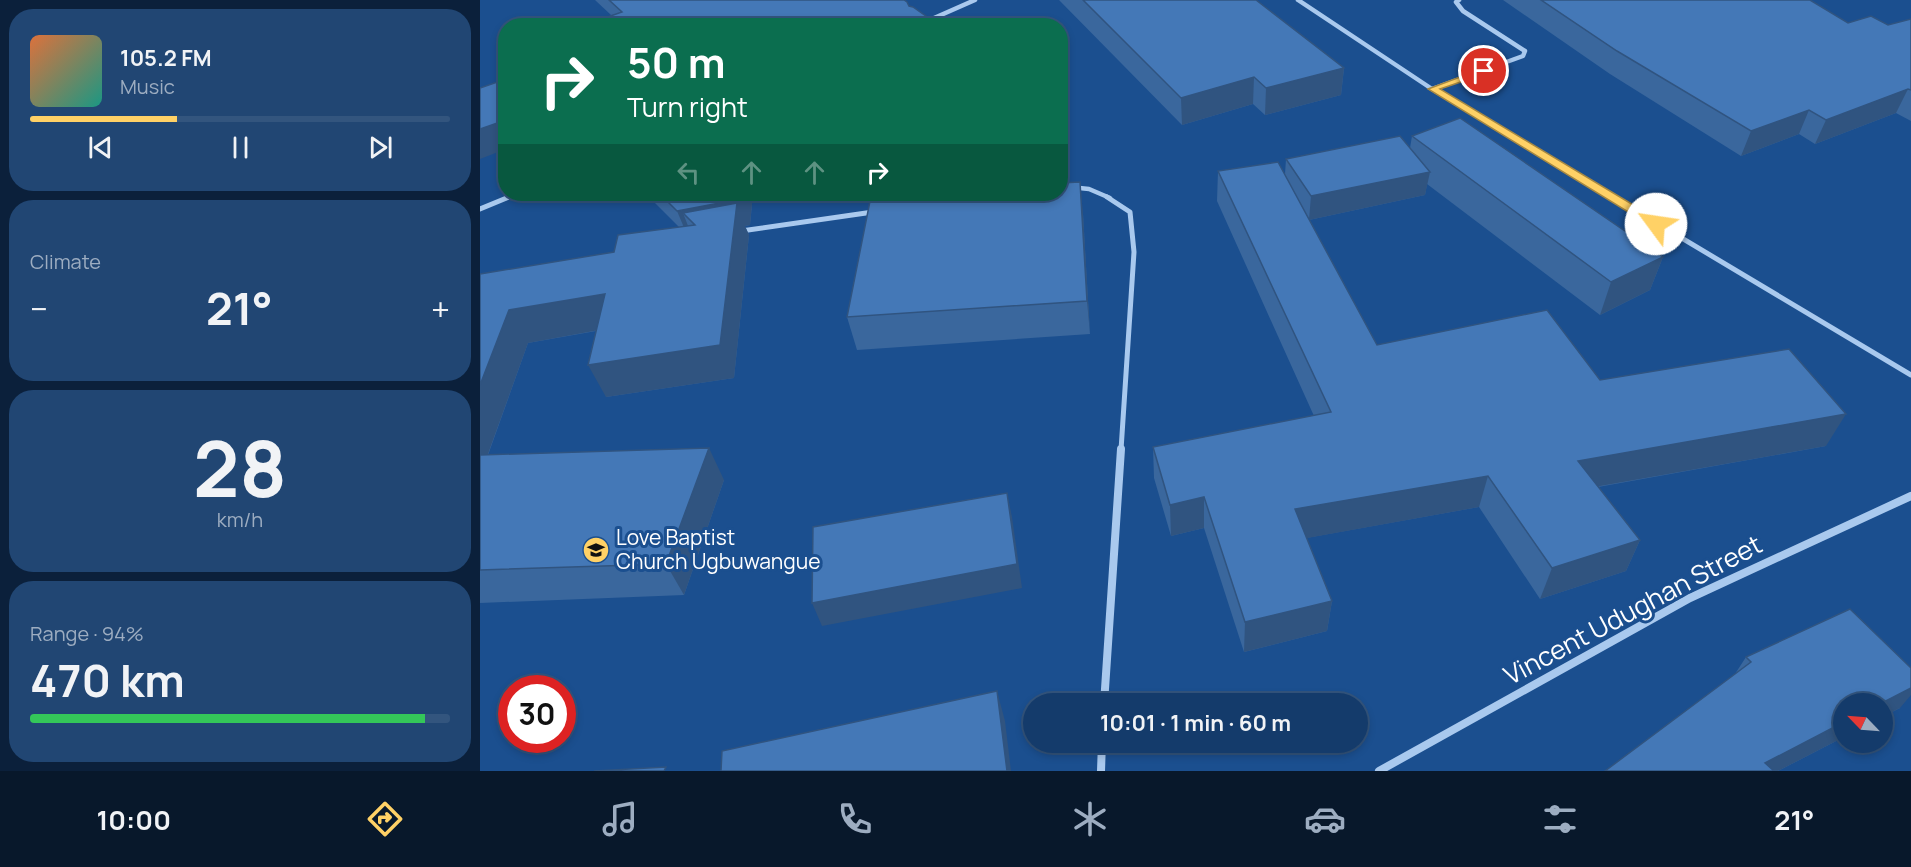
<!DOCTYPE html>
<meta charset="utf-8">
<style>
body{margin:0;font-family:Manrope,sans-serif;background:#214673;color:#f1f3f6;height:100vh;display:flex;flex-direction:column;font-size:22px;white-space:nowrap}
*{box-sizing:border-box;margin:0}
p{font-size:20px;color:#9dadc1}
.icon{flex:none;width:33px;height:33px;fill:none;stroke:currentColor;stroke-width:2;stroke-linecap:round;stroke-linejoin:round}
.map{position:relative;flex:1;overflow:hidden}
.sheet{display:flex;flex-direction:column;gap:9px;padding:9px;background:#0b203b;width:480px}
.sheet>*{flex:none}
.top-card{position:absolute;left:18px;top:18px;width:570px;height:183px;border-radius:24px;box-shadow:0 3px 9px #0003,0 0 0 2px #33557e;background:#0b6e4f;color:#fff;overflow:hidden}
.needle{width:39px;rotate:295deg}
.fabs{position:absolute;left:1353px;top:693px;display:grid;gap:12px}
.fabs a{display:grid;place-items:center;width:60px;height:60px;border-radius:50%;background:#143b6b;box-shadow:0 3px 9px #0003,0 0 0 2px #33557e;font-size:30px}
.speed{position:absolute;left:18px;top:675px;display:flex;gap:12px;font-size:30px;font-weight:700;text-align:center}
.speed>*{display:grid;place-content:center;width:78px;height:78px;border-radius:50%;background:#143b6b;box-shadow:0 3px 9px #0003,0 0 0 2px #33557e;line-height:1}
.speed .limit{border:9px solid #d22;background:#fff;color:#111}
.pin{position:absolute;display:grid;place-items:center;width:51px;height:51px;color:#fff;margin:-26px;border:3px solid #fff;border-radius:50%;box-shadow:0 2px 6px #0007}
.me{position:absolute;width:66px;margin:-33px;rotate:301deg;stroke-linejoin:round;filter:drop-shadow(0 0 4px #0008)}
.turn{display:flex;align-items:center;gap:21px;height:126px;padding:0 30px;font-size:27px}
.turn .icon{width:78px;height:78px;stroke-width:2.5}
.turn b{display:block;font-size:42px;line-height:51px}
.lanes{display:flex;align-items:center;height:57px;padding:0 30px;background:#0003;justify-content:center;gap:30px;direction:ltr}
.lanes .off{opacity:.35}
.big{font-size:45px;font-weight:700;line-height:1.1}
.sheet .widget{flex:1;display:flex;flex-direction:column;justify-content:center;gap:9px;min-width:0;padding:0 21px;border-radius:24px;background:#214673}
.sheet .dial{align-items:center;gap:0}
.dial b{font-size:78px;line-height:1}
.song{display:flex;align-items:center;gap:18px}
.cover{width:72px;height:72px;border-radius:9px;background:linear-gradient(135deg,hsl(20 70% 55%),hsl(170 70% 35%))}
.played{height:6px;border-radius:3px;background:linear-gradient(90deg,#ffd166 35%,#33557e 35%)}
.keys{display:flex;justify-content:space-around;direction:ltr}
.heat{display:flex;justify-content:space-between;align-items:center;font-size:33px;direction:ltr}
.charge{height:9px;border-radius:4px;background:linear-gradient(90deg,#34c759 94%,#33557e 0)}
.trip{position:absolute;left:543px;top:693px;width:345px;height:60px;border-radius:30px;background:#143b6b;box-shadow:0 3px 9px #0003,0 0 0 2px #33557e;font-weight:700;line-height:60px;text-align:center}
.dock{display:flex;height:96px;justify-content:space-around;align-items:center;background:#08182b;color:#9dadc1}
.dock .icon{width:42px;height:42px}
.dock .current{color:#ffd166}
.dock b{font-size:27px;color:#f1f3f6}
main{display:flex;flex:1;min-height:0}
.map>svg:first-child{display:block}
</style>
<main>
<section class="sheet">
<div class="widget">
<div class="song"><i class="cover"></i><div><b>105.2 FM</b><p>Music</p></div></div>
<div class="played"></div>
<div class="keys"><svg class="icon" aria-label="previous" viewBox="0 0 24 24"><path d="M18 5L8 12l10 7zM5 5v14"/></svg><svg class="icon" aria-label="pause" viewBox="0 0 24 24"><path d="M8 5v14M16 5v14"/></svg><svg class="icon" aria-label="next" viewBox="0 0 24 24"><path d="M6 5l10 7-10 7zM19 5v14"/></svg></div>
</div>
<div class="widget"><p>Climate</p>
<div class="heat"><a>−</a><b class="big">21°</b><a>+</a></div>
</div>
<div class="widget dial"><b>28</b><p>km/h</p></div>
<div class="widget"><p>Range · 94%</p><b class="big">470 km</b><div class="charge"></div></div>
</section>
<div class="map">
<svg width="1431" height="771" viewBox="0 0 1431 771">
<rect width="100%" height="100%" fill="#1b4f8f"/>
<g fill="none" stroke-linecap="round" stroke-linejoin="round">
<g stroke="#a9c9ee" stroke-width="4.5">
<path d="M818 0 952 89 1135 198"/>
<path d="M436 26 495 0"/>
<path d="M952 89 1043 56 1045 51 983 11 976 2 979 0"/>
<path d="M580 186 609 189 630 198"/>
<path d="M26 198 36 194"/>
</g>
<g stroke="#a9c9ee" stroke-width="5">
<path d="M627 197 650 212 654 252 641 450"/>
<path d="M1133 197 1431 375"/>
<path d="M0 209 29 197"/>
<path d="M261 231 393 212"/>
</g>
<g stroke="#a9c9ee" stroke-width="8">
<path d="M624 704 641 449"/>
<path d="M621 771 622 742"/>
<path d="M899 771 1210 598 1431 496"/>
</g>
</g>
<g fill="#3a679d">
<path d="M115 0H424L429 6 131 15Z"/>
<path d="M579 0H776L864 68 861 95 785 115 773 104 702 125Z"/>
<path d="M1023 0H1330L1368 23 1408 25 1431 19V121L1416 113 1335 144 1319 134 1261 156 1130 74Z"/>
<path d="M932 136 1183 257 1170 290 1120 315 947 184 945 195 829 220 897 345 1120 380 1346 446 1118 487 1160 540 1146 571 1060 599 999 507 826 538 852 601 847 631 764 652 724 528 691 536 674 478 673 447 834 416 737 201 738 171 805 174 806 159 930 148Z"/>
<path d="M166 194H273L270 225 265 226 269 235 254 378 126 397 116 331 48 343 8 455 244 480 204 595 0 603V274L134 252 199 227Z"/>
<path d="M603 214 610 334 377 350 367 317Z"/>
<path d="M1266 657 1420 708 1402 717V704H1364V737L1298 771H1125L1255 674Z"/>
</g>
<g fill="#305480">
<path d="M864 68 861 95 785 115 786 88Z"/>
<path d="M774 77 773 104 702 125 701 98Z"/>
<path d="M1428 89 1416 113 1335 144 1346 120Z"/>
<path d="M1329 110 1319 134 1261 156 1271 131Z"/>
<path d="M26 120V149L0 159V129Z"/>
<path d="M950 172 945 195 829 220 831 196Z"/>
<path d="M600 182 603 214 610 334 607 301Z"/>
<path d="M261 194H273L270 225 265 226 269 235 254 378 126 397 108 365 240 345 254 228 218 235 215 225 203 213 212 236 208 237 197 211 261 199Z"/>
<path d="M1183 257 1170 290 1120 315 1131 282Z"/>
<path d="M125 294 141 326 48 343 0 476V385L29 310Z"/>
<path d="M1366 414 1346 446 1086 492 1098 461Z"/>
<path d="M229 448 244 480 204 595 186 564Z"/>
<path d="M1008 476 999 507 811 541 815 509Z"/>
<path d="M527 493 532 517 542 588 342 626 332 603Z"/>
<path d="M724 497V528L691 536 690 505Z"/>
<path d="M1160 540 1146 571 1060 599 1072 568Z"/>
<path d="M852 601 847 631 764 652 765 622Z"/>
<path d="M1431 688V695L1420 708 1402 717V704H1400Z"/>
<path d="M517 691 525 721 531 771H527Z"/>
<path d="M1364 722V737L1298 771H1278L1285 763Z"/>
</g>
<g fill="#4478b7" stroke="#305480" stroke-width="1.5">
<path d="M129 0H424L427 2 429 6 433 7 460 26H102L142 12Z"/>
<path d="M603 0H776L864 68 786 88 774 77 701 98Z"/>
<path d="M1061 0H1330L1368 23 1391 16 1408 25 1431 19V90L1428 89 1346 120 1329 110 1271 131 1137 51Z"/>
<path d="M26 79V120L0 129V88Z"/>
<path d="M980 118 1183 257 1131 282 932 136Z"/>
<path d="M920 136 950 172 831 196 806 159Z"/>
<path d="M798 162 897 345 1067 310 1120 380 1309 349 1366 414 1098 461 1160 540 1072 568 1008 476 815 509 852 601 765 622 724 497 690 505 673 447 851 412 738 171Z"/>
<path d="M600 182 607 301 367 317 390 201 506 194H580V183Z"/>
<path d="M180 194H261V199L197 211Z"/>
<path d="M257 203 240 345 108 365 125 294 29 310 0 385V274L134 252 138 235 215 225 203 213Z"/>
<path d="M229 448 186 564 0 570V455Z"/>
<path d="M527 493 537 564 332 603 333 527Z"/>
<path d="M1370 609 1431 668V688L1400 704H1364V722L1285 763 1294 771H1125L1271 662 1266 657Z"/>
<path d="M517 691 527 771H241L242 751Z"/>
<path d="M186 767 184 771H114Z"/>
</g>
<path fill="#ffd166" stroke="#a68842" stroke-width="1.5" d="M1004 68 1009 71 1007 73 960 89 1180 221V226H1171L948 89Z"/>
<defs>
<symbol id="school-disc" viewBox="-11 -11 22 22"><circle r="9.5" fill="#ffd166" stroke="#1b4f8f"/><path d="M0-5L7-2L0 1L-7-2ZM-4 1L0 2.5L4 1V4Q0 6-4 4Z" fill="#111"/></symbol>
</defs>
<g fill-rule="evenodd">
<use href="#school-disc" x="101" y="535" width="30" height="30"/>
</g>
<g text-anchor="middle" stroke-width="6" stroke-linejoin="round" paint-order="stroke">
<g font-size="21" fill="#fff" stroke="#1b4f8f" text-anchor="start">
<text x="136" y="545">Love Baptist<tspan x="136" dy="24">Church Ugbuwangue</tspan></text>
</g>
<g font-size="26" fill="#fff" stroke="#1b4f8f">
<text transform="translate(1153 610) rotate(-28)" y="9">Vincent Udughan Street</text>
</g>
</g>
</svg>
<div class="fabs">
<a><svg class="needle" viewBox="-14 -14 28 28"><path d="M0-13l5 13h-10z" fill="#e53935"/><path d="M0 13l5-13h-10z" fill="#9dadc1"/></svg></a>
</div>
<div class="speed"><div class="limit">30</div></div>
<div class="pin" style="left:1004px;top:71px;background:#d93025"><svg class="icon" aria-label="arrive" viewBox="0 0 24 24"><path d="M6 21V4h12l-3 4 3 4H6"/></svg></div>
<svg class="me" style="left:1176px;top:224px" viewBox="-20 -20 40 40"><circle r="19" fill="#fff"/><path d="M0-13L10 11 0 6-10 11z" fill="#ffd166"/></svg>
<div class="trip">10:01 · 1 min · 60 m</div>
<div class="top-card">
<div class="turn"><svg class="icon" aria-label="right" viewBox="0 0 24 24"><path d="M7 20v-9h11M14 6l5 5-5 5"/></svg><div><b>50 m</b>Turn right</div></div>
<div class="lanes"><svg class="icon off" aria-label="left" viewBox="0 0 24 24"><path d="M17 20v-9H6M10 6l-5 5 5 5"/></svg><svg class="icon off" aria-label="ahead" viewBox="0 0 24 24"><path d="M12 20V5M6 11l6-6 6 6"/></svg><svg class="icon off" aria-label="ahead" viewBox="0 0 24 24"><path d="M12 20V5M6 11l6-6 6 6"/></svg><svg class="icon" aria-label="right" viewBox="0 0 24 24"><path d="M7 20v-9h11M14 6l5 5-5 5"/></svg></div>
</div>
</div>
</main>
<nav class="dock">
<b>10:00</b>
<svg class="icon current" aria-label="directions" viewBox="0 0 24 24"><path d="M12 3l9 9-9 9-9-9zM9 14v-3h6M13 9l2 2-2 2"/></svg>
<svg class="icon" aria-label="music" viewBox="0 0 24 24"><path d="M9 18V5l10-2v13"/><circle cx="6" cy="18" r="3"/><circle cx="16" cy="16" r="3"/></svg>
<svg class="icon" aria-label="phone" viewBox="0 0 24 24"><path d="M5 4h4l2 5-3 2q2 4 5 5l2-3 5 2v4C11 20 4 13 5 4z"/></svg>
<svg class="icon" aria-label="climate" viewBox="0 0 24 24"><path d="M12 3v18M4 7l16 10M4 17L20 7"/></svg>
<svg class="icon" aria-label="car" viewBox="0 0 24 24"><path d="M5 17H2v-5l4-1 3-4h7l3 4 3 1v5h-3M9 17h6M6 11h13"/><circle cx="7" cy="17" r="2"/><circle cx="17" cy="17" r="2"/></svg>
<svg class="icon" aria-label="filters" viewBox="0 0 24 24"><path d="M4 7h16M4 17h16"/><circle cx="9" cy="7" r="2"/><circle cx="15" cy="17" r="2"/></svg>
<b>21°</b>
</nav>
